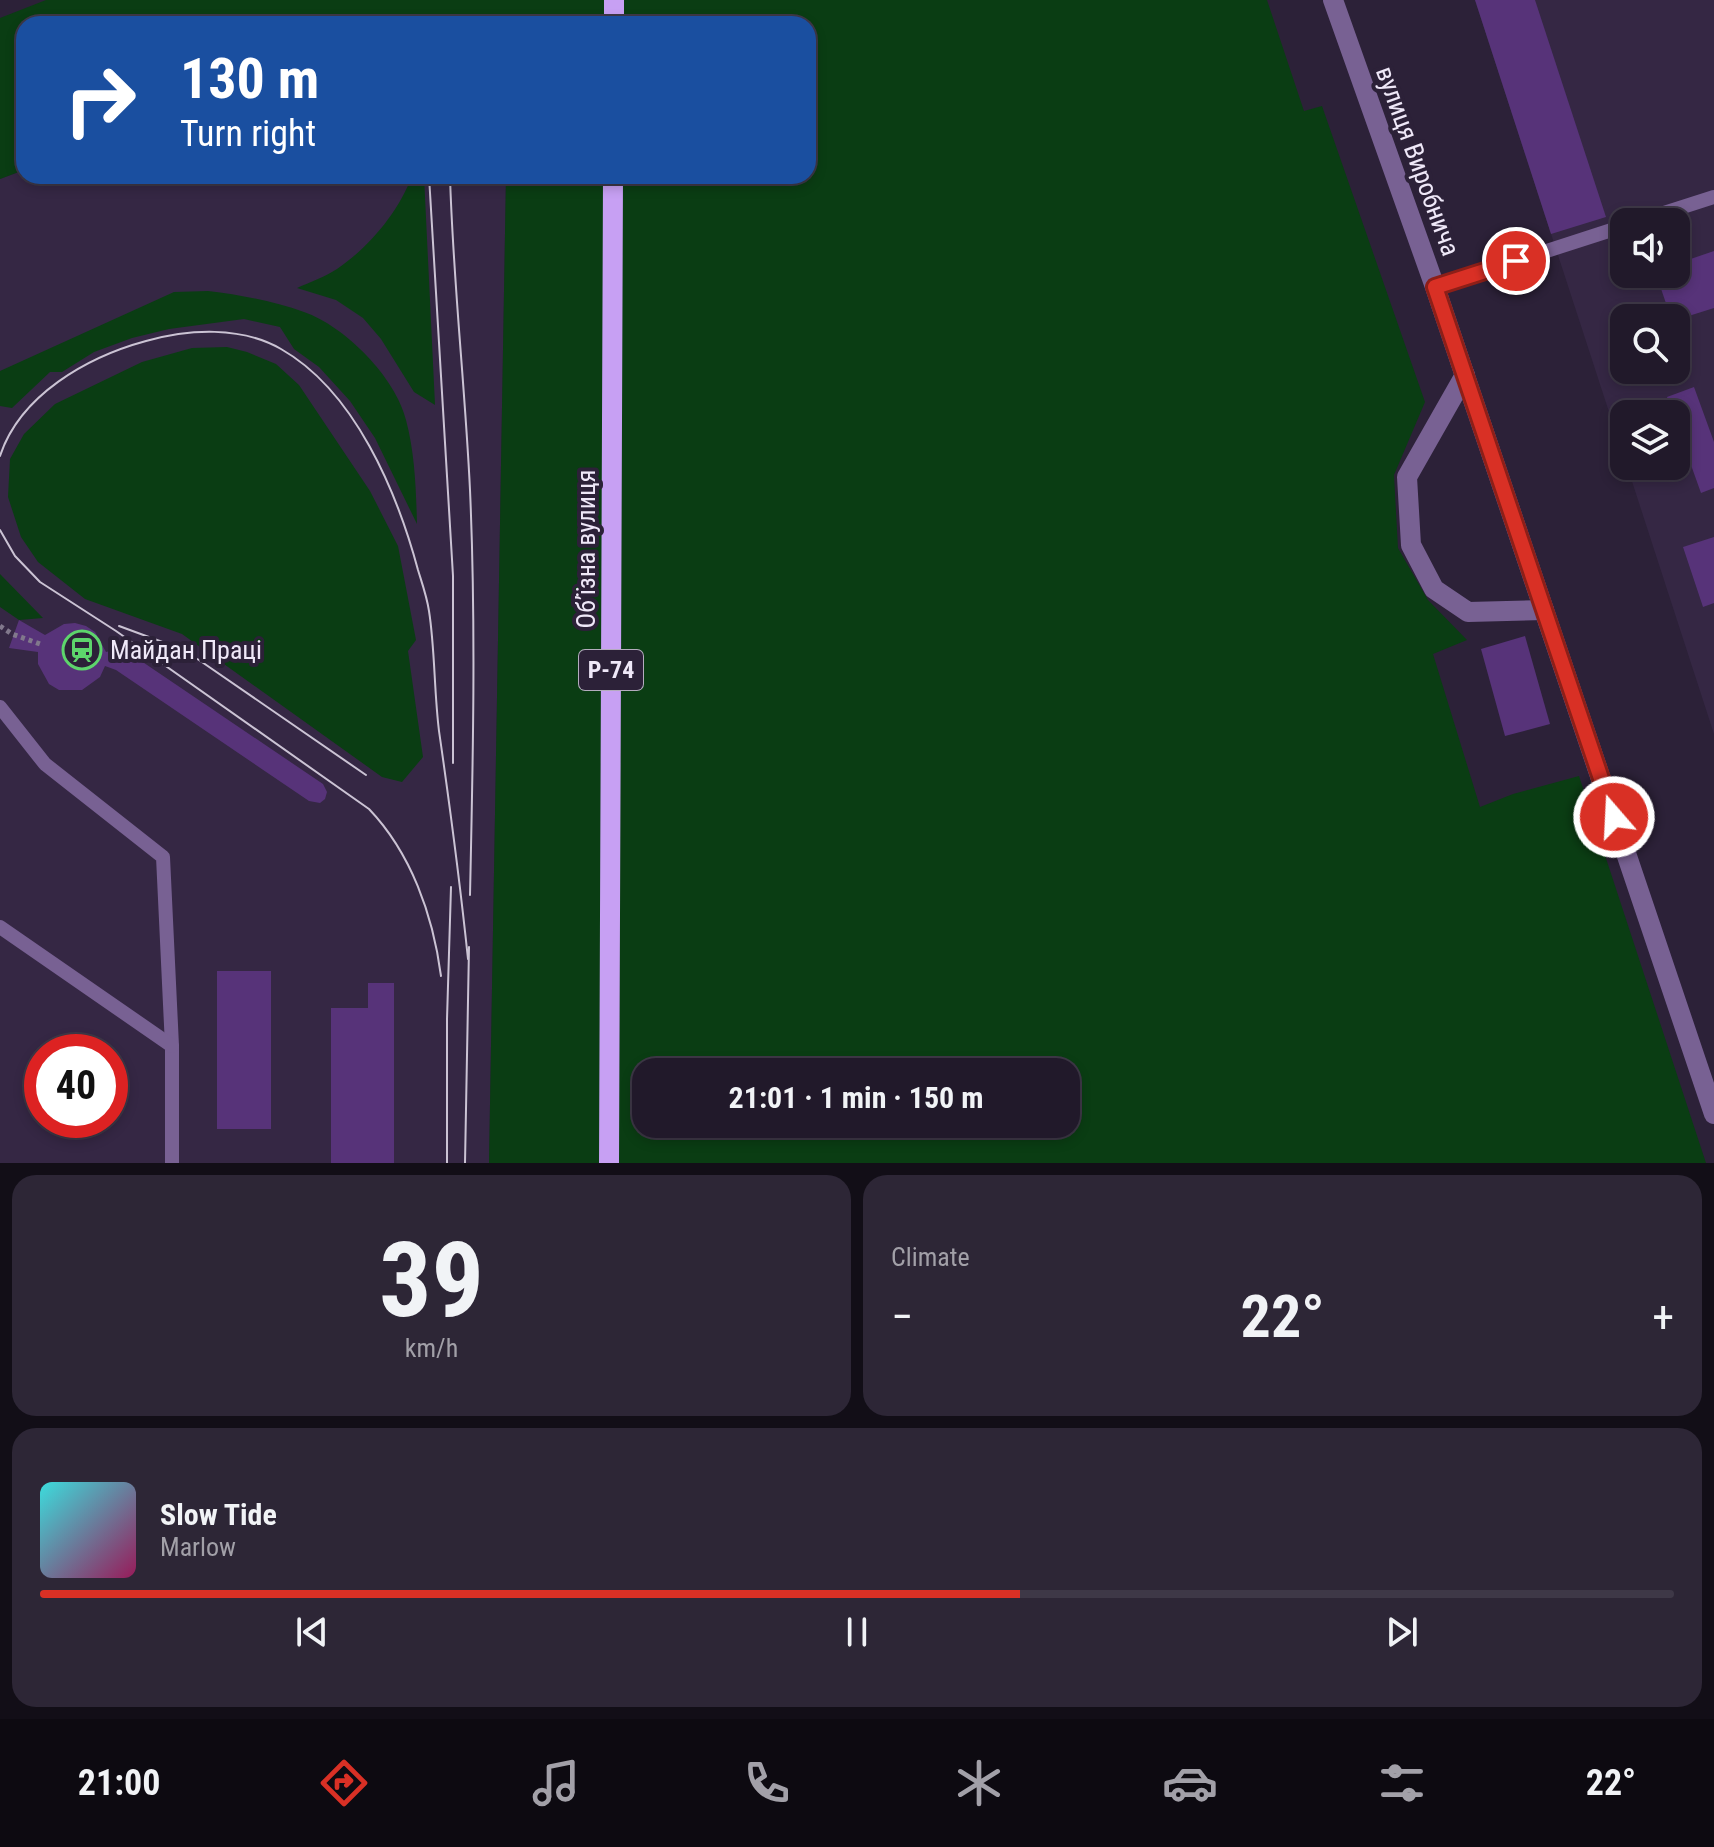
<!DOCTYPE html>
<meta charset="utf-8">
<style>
body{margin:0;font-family:"Roboto Condensed",sans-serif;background:#2d2636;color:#f1f3f6;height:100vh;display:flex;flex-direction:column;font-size:30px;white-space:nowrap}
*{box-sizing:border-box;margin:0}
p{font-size:26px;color:#a2a0a8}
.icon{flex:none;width:44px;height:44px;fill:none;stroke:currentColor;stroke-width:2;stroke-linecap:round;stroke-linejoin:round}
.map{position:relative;height:1163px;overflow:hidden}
.panel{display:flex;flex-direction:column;gap:12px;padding:12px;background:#120e17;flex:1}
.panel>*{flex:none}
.guide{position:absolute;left:16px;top:16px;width:800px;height:168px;border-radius:24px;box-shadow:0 4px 12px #0003,0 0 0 2px #3e3847;background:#1a4fa0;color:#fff;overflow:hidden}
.tools{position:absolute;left:1610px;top:208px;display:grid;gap:16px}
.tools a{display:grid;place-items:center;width:80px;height:80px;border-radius:16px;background:#21192a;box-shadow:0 4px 12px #0003,0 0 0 2px #3e3847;font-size:40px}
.speed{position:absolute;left:24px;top:1034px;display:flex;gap:16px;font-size:40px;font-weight:700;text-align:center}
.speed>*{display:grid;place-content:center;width:104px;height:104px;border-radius:50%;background:#21192a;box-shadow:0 4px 12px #0003,0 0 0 2px #3e3847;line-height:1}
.speed .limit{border:12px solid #d22;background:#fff;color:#111}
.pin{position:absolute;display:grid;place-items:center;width:68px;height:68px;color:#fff;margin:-34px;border:4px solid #fff;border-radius:50%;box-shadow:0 2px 8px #0007}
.me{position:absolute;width:88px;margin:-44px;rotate:341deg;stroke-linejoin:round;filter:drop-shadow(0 0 6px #0008)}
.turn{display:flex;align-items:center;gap:28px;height:168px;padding:0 32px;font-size:36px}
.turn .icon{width:104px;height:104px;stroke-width:2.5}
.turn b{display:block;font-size:56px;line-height:68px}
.big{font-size:60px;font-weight:700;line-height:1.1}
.panel .tile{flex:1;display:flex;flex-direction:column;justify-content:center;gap:12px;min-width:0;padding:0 28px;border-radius:24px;background:#2d2636}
.panel .dial{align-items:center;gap:0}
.dial b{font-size:104px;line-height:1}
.song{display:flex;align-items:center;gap:24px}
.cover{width:96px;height:96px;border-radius:12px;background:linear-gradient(135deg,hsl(180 70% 55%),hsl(330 70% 35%))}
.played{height:8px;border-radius:4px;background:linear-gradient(90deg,#d93025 60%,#3e3847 60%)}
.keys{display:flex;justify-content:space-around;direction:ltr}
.heat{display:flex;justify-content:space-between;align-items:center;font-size:44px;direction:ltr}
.panel .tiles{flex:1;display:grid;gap:12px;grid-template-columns:1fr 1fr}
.tile:last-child{grid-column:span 2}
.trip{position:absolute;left:632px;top:1058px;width:448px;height:80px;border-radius:24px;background:#21192a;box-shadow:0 4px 12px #0003,0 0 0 2px #3e3847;font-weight:700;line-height:80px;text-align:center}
.menu{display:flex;height:128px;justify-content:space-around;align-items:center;background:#0d0a11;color:#a2a0a8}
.menu .icon{width:56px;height:56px}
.menu .on{color:#d93025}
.menu b{font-size:36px;color:#f1f3f6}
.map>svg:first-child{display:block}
</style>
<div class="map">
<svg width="1714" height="1163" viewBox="0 0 1714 1163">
<rect width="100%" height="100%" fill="#2c2138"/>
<g fill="#352744" fill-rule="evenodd">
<path d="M1475 0H1714V734L1627 466H1676V414H1624V458ZM1624 222H1676V274H1624ZM1624 318H1676V370H1624Z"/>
<path d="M24 170V176H506L489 1163H0V179ZM42 1052H110V1120H42Z"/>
</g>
<g fill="#0a3d13" fill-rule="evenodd">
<path d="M46 0H1267L1304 111 1322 106 1425 402 1394 475 1398 548 1428 600 1467 640 1433 654 1480 807 1513 794 1579 776 1706 1163H489L506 176H808V24H24V170L0 179V18ZM646 1072H1066V1124H646Z"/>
<path d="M412 176H424L435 405 414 392 381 339 363 318 336 300 297 288C310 282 325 277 337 269 369 247 398 213 412 176Z"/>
<path d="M208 291C241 295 273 301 304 312 345 326 396 378 406 420 415 454 416 489 417 524L375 438 350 401 319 367 294 349 280 327 244 319 169 329 132 338 94 352 62 372H50L12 408 0 406V371L174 292Z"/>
<path d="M227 347 247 352 276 364 299 385 370 491 398 546 416 640 408 651 423 757 402 782 382 777 182 634 85 599 38 562 21 537 8 497 10 459 24 434 55 404 142 362 192 348Z"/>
<path d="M0 574 43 618 19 620 0 607Z"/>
</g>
<g fill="#573379">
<path d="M1475 0H1535L1606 217 1551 234Z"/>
<path d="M1714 251V308L1676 320V318H1671L1656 274H1676V264Z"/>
<path d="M1694 387 1714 442V488L1701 493 1676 423V414H1673L1667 397Z"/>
<path d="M1714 537V603L1703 607 1683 547Z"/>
<path d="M19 620 45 635 64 624 75 623 86 626 95 632 106 652 122 648 323 784 327 792 325 799 320 803 309 801 116 670 105 666 100 677 82 690H59L49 684 38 664V652L9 648Z"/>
<path d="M1525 636 1550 724 1505 736 1481 649Z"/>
<rect x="217" y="971" width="54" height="158"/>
<path d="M368 983H394V1163H331V1008H368Z"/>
</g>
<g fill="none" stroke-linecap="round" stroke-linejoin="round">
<path stroke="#81788c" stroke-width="5" stroke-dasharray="4 4" stroke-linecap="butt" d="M0 626 12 634 40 644"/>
<g stroke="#786193" stroke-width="14">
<path d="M1636 222 1714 197"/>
<path d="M1435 287 1624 226"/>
<path d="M0 707 45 764 163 857 172 1046V1163"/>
<path d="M0 927 172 1046"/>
</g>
<path stroke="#786193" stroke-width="20" d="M1465 375 1407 477 1411 545 1434 589 1468 612 1544 610"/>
<path stroke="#786193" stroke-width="20" d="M1333 0 1435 287 1714 1114"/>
<g stroke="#c7a0f3" stroke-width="20">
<path d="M614 24V0"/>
<path d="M609 1163 613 176"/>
</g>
<g stroke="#cbc3d4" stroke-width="2">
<path d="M429 176 453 576V763"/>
<path d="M450 176C453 281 465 385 470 490 476 625 473 760 470 895"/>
<path d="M0 456C20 395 87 357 146 341 189 329 241 326 281 349 355 391 397 492 418 570 422 583 427 597 429 611 435 649 434 691 439 731 450 807 460 883 468 959"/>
<path d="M0 530 15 556 40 582 116 631 369 809C411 853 433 915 441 976"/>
<path d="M119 626 176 647 199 660 366 775"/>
<path d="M447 1163V1019L451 887"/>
<path d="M465 1163 469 947"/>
</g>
</g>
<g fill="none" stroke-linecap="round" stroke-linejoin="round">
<defs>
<path id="route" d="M1516 261 1435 287 1614 817"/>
</defs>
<use href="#route" stroke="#8d1f18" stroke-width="20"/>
<use href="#route" stroke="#d93025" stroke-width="14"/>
</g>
<defs>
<symbol id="station-ring" viewBox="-11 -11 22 22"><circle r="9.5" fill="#2c2138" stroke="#5dd56c" stroke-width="1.5"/><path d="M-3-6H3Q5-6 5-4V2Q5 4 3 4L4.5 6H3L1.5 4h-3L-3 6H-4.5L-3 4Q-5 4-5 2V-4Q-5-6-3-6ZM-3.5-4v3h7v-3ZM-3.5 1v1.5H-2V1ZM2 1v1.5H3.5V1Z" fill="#5dd56c"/></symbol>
</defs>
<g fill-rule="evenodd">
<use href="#station-ring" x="60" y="628" width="44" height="44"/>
</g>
<g text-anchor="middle" stroke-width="8" stroke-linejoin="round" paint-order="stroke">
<rect fill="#2c2138" stroke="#b4acbe" stroke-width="2" x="579" y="650" width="64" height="40" rx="6"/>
<g font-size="24" font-weight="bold" fill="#efe8f8">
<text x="611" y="678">Р-74</text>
</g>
<g font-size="26" fill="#efe8f8" stroke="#2c2138">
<text transform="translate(1418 161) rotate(70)" y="9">вулиця Виробнича</text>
<text transform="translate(586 549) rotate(-90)" y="9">Обʼїзна вулиця</text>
</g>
<g font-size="26" fill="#efe8f8" stroke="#2c2138" text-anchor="start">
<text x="110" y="659">Майдан Праці</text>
</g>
</g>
</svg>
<div class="tools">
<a><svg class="icon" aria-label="sound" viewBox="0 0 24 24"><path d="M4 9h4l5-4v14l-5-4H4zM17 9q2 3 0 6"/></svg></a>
<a><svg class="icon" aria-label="search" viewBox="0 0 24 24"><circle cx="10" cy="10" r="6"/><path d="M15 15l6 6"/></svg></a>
<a><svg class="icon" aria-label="layers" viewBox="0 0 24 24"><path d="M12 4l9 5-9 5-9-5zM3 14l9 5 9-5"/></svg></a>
</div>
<div class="speed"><div class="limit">40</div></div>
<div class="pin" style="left:1516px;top:261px;background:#d93025"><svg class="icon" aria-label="arrive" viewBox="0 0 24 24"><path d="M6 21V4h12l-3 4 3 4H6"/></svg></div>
<svg class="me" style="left:1614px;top:817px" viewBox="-20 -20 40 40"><circle r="17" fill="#d93025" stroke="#fff" stroke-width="3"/><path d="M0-11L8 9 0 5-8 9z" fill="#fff"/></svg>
<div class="trip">21:01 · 1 min · 150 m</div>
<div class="guide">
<div class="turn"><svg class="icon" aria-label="right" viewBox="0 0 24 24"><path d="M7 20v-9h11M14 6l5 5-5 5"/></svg><div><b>130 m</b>Turn right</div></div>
</div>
</div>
<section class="panel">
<div class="tiles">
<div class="tile dial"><b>39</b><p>km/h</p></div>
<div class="tile"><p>Climate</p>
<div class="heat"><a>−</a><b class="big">22°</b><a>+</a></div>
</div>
<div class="tile">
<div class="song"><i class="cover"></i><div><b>Slow Tide</b><p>Marlow</p></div></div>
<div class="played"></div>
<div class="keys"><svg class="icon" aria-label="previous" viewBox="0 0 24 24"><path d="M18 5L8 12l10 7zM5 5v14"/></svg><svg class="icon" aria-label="pause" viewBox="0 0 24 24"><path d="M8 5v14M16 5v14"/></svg><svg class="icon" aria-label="next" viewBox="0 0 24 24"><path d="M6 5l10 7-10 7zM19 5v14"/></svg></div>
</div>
</div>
</section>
<nav class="menu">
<b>21:00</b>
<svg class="icon on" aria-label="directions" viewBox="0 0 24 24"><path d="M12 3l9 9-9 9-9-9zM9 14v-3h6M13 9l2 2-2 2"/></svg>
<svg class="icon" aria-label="music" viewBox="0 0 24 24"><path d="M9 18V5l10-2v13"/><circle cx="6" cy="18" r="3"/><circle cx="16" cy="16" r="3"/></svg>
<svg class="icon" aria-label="phone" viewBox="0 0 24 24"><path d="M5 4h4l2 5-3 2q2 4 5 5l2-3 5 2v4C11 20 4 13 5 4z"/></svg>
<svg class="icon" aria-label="climate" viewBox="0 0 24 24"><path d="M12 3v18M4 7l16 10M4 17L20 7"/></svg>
<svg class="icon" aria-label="car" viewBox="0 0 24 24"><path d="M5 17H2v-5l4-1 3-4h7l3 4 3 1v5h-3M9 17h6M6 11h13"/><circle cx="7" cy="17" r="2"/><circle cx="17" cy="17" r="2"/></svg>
<svg class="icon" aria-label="filters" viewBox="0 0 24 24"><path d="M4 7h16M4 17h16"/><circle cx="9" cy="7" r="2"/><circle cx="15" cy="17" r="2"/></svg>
<b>22°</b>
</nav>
